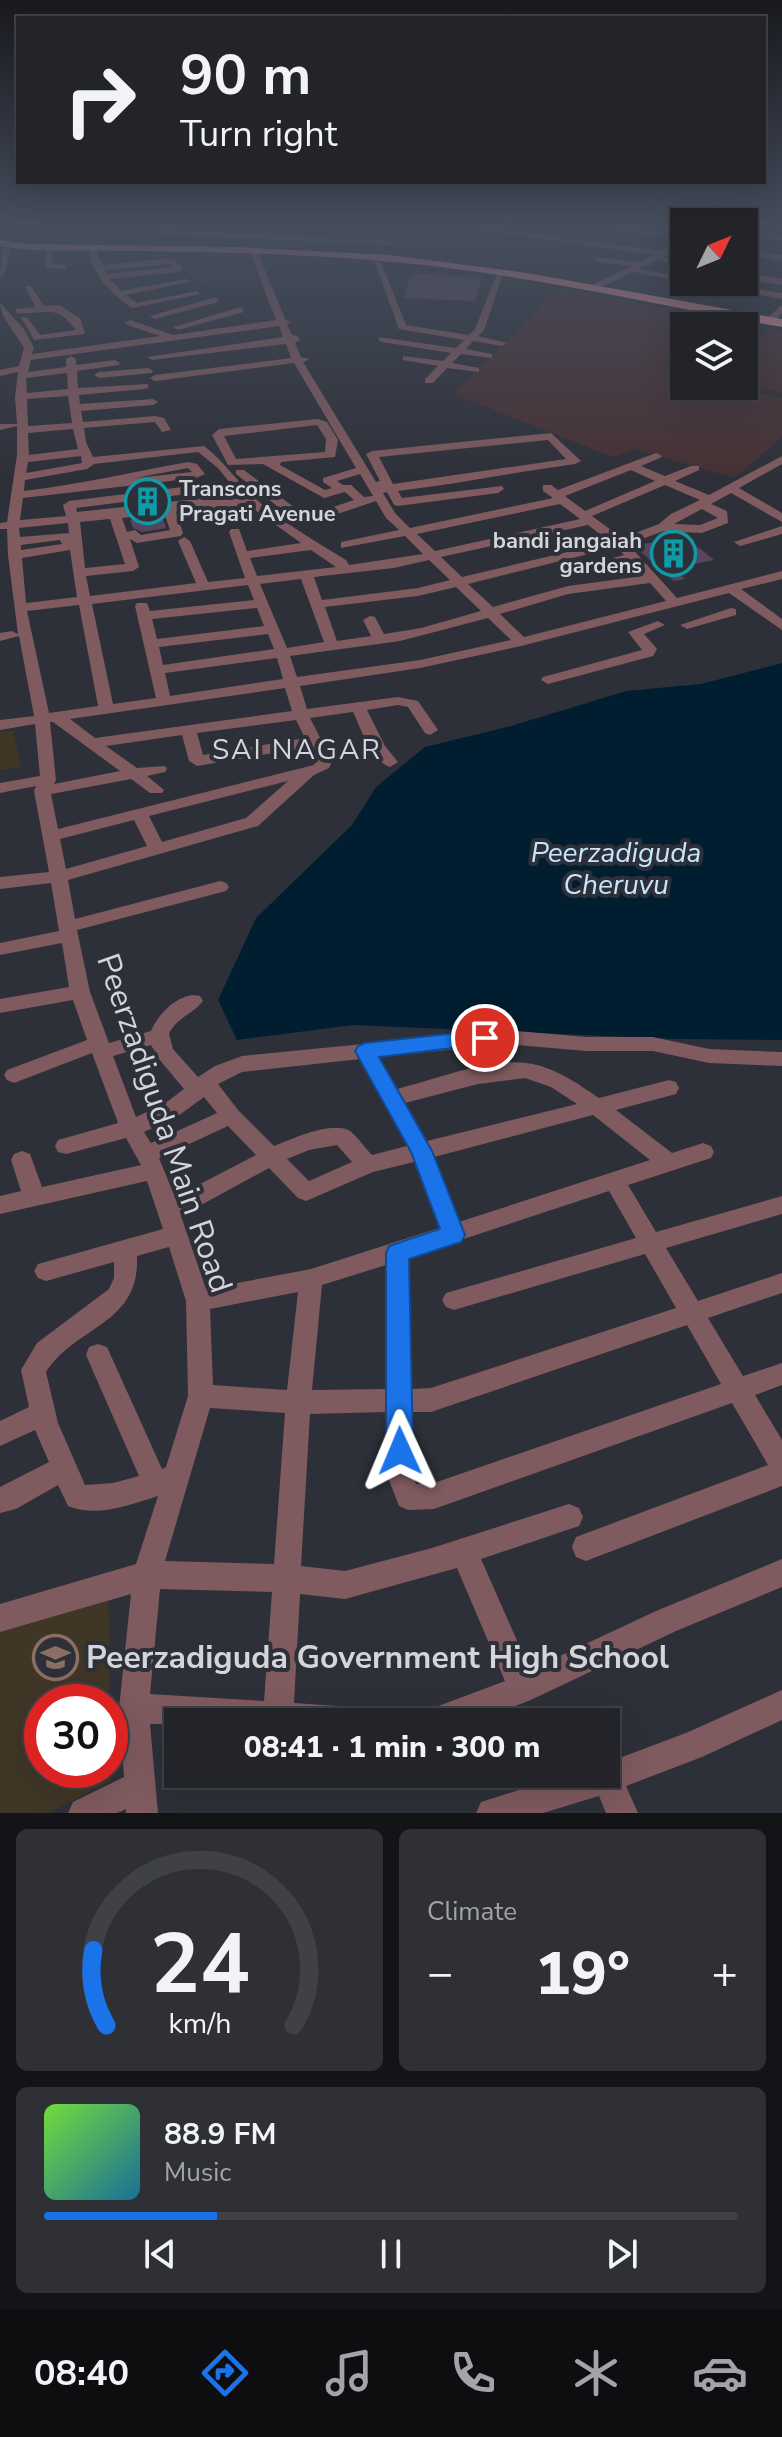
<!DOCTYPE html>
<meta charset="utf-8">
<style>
body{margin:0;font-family:"Nunito Sans",sans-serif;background:#2e3036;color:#f1f3f6;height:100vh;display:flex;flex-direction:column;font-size:30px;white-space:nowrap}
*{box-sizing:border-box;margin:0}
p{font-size:26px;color:#a2a4a8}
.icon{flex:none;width:44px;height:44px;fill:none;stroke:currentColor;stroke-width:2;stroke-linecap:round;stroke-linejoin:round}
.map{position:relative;height:1813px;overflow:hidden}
.drawer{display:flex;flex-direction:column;gap:16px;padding:16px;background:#131417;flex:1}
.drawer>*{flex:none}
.guide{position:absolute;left:16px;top:16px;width:750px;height:168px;border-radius:0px;box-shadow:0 8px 32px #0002,0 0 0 2px #3f4147;background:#22242a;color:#f1f3f6;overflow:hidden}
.needle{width:52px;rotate:47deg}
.tools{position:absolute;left:670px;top:208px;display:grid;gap:16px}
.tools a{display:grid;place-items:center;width:88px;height:88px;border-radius:0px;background:#22242a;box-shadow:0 8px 32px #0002,0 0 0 2px #3f4147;font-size:40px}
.speed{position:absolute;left:24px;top:1684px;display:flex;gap:16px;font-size:40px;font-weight:700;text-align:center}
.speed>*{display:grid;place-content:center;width:104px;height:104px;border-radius:50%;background:#22242a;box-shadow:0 8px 32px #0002,0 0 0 2px #3f4147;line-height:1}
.speed .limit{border:12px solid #d22;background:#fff;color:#111}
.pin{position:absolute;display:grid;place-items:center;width:68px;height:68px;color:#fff;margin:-34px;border:4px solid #fff;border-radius:50%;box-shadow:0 2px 8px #0007}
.me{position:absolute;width:88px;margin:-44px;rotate:359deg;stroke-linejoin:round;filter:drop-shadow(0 0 6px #0008)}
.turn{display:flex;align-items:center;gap:28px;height:168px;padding:0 32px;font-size:36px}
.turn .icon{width:104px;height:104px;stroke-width:2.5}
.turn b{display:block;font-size:56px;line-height:68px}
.big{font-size:60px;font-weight:800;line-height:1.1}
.drawer .tile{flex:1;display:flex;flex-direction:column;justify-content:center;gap:12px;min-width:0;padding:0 28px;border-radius:12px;background:#2e3036}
.drawer .dial{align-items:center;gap:0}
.dial svg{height:208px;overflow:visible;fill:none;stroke:#3f4147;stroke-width:7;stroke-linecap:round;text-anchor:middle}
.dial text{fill:#f1f3f6;stroke:none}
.song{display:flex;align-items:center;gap:24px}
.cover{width:96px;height:96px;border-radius:12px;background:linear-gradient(135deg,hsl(100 70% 55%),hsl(200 70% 35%))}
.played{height:8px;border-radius:4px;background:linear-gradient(90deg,#1a73e8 25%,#3f4147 25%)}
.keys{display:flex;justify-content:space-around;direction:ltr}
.heat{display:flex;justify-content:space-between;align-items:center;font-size:44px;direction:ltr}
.drawer .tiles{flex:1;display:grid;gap:16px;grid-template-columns:1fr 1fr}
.tile:last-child{grid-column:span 2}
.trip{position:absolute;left:164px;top:1708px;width:456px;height:80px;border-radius:0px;background:#22242a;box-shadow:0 8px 32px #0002,0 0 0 2px #3f4147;font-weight:800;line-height:80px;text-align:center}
.tab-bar{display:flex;height:128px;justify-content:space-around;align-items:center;background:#0e0e11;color:#a2a4a8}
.tab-bar .icon{width:56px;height:56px}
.tab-bar .current{color:#1a73e8}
.tab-bar b{font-size:36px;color:#f1f3f6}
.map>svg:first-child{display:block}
</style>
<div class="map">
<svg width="782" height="1813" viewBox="0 0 782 1813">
<rect width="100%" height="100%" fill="#2d3038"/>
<path fill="#333846" d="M187 254 250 256 257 279 198 283 175 259H184Z"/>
<g fill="#463134">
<path d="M559 289 761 326 744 339V326H684V386H724L782 398V437L735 478 634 449 613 457 453 394Z"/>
<path d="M771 329 782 332V393L744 384V350Z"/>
</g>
<g fill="#403626" fill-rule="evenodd">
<path d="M13 730 21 767 0 770V732Z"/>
<path d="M108 1573 111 1781 48 1813H0V1612ZM42 1702H110V1770H42Z"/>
</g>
<path fill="#011e30" d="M782 663V1040L677 1039 353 1025 237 1040 218 1000 256 918 352 825 376 787 425 747 511 726 626 691 701 684Z"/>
<g fill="#574560">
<path d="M412 274 482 277 475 301 403 298Z"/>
<path d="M162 516 166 528 142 532 133 528 130 520Z"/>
<path d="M684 536 714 560 674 568 685 579 674 581 634 546Z"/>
</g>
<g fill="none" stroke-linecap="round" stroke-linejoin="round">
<g fill="#7f5a5e" fill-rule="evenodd">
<path d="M461 227H480L662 251 684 242V247L664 257 684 261V267L658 260 639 269 684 277 686 282 633 272 591 292 588 287 632 266 596 262 593 257 640 262 654 255Z"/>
<path d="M598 227H617L684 236V240Z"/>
<path d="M162 230 388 241 392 243 388 245 159 234Z"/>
<path d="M744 230 782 236V240L744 234Z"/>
<path d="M6 247 10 249 4 275 0 278 2 249Z"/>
<path d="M89 247H95L102 265 172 258 183 267 180 272 110 279 121 291 186 279 190 282 126 295 137 303 197 291 201 294 132 308C112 295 89 272 89 247ZM170 264 173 267 107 274 105 270Z"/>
<path d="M46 248 53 250 52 264 66 265V269L45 268Z"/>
<path d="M744 250 782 255V261L744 254Z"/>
<path d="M254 251 258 253 285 319 291 322 287 324 292 335 297 336 300 340 295 343 301 357 310 359 303 362 376 482 380 481 366 454 372 451 551 433 581 461 575 464C516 472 458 484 398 491L402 498 502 486 504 489 498 493 398 506 394 505 387 492 383 493 395 513 410 528 553 498 543 491V485H551L558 490 656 453 662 456 660 458 641 466 665 476 691 466H699V470L675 481 709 495 782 456V464L739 488 782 513V522L731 493 711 504 727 511 728 523 702 533 664 531 628 544 677 598 782 571V579L741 589 782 619V630L729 593 521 646 420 668 300 686 307 709 398 697 418 701 438 730 430 735 425 733 408 707 398 705 367 710 385 746 398 762 390 767C370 760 362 730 353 712L310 718 332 761 329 768 314 775 258 826 68 880 75 919 220 881 226 883 229 887 226 891 77 930 90 992 109 1043 151 1031C158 1014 180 991 200 996L203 1001C193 1014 176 1018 169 1034L173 1049 198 1077 215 1066 242 1056 506 1030 586 1037H653L709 1049 782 1052V1066L709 1063 653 1051H586L506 1044 379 1057 397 1089C434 1080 488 1058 526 1063 553 1066 577 1083 599 1098L669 1080 676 1082 679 1088 676 1094 616 1110 672 1153 703 1143 711 1146 714 1152 711 1158 628 1185 656 1232 782 1196V1214L666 1248 698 1301 782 1273V1293L708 1318 743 1376 782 1363V1385L755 1395 782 1440V1486L586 1561 576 1557 572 1547 576 1537 768 1465 732 1403 434 1509 408 1510 399 1506 387 1475 386 1412 310 1414 301 1566 345 1571 432 1548 569 1504 579 1508 583 1517 579 1526 481 1559 530 1670 656 1611 782 1559V1587L676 1631 533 1699 475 1722H421L425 1711 505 1681 457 1568 345 1599 300 1594 294 1703 352 1707 363 1711 367 1722 150 1724 158 1813H126V1809L117 1813H68L73 1802 124 1777 119 1708 131 1594 0 1632V1604L136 1564 158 1496C129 1505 97 1518 68 1506L58 1485 16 1509 0 1513V1487L49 1462 35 1430 0 1446V1421L29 1407 21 1370 37 1343 109 1289 114 1278V1262L46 1281 38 1278 34 1271 38 1264 163 1229 147 1181 0 1214V1196L21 1191 11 1160 14 1154 22 1151 30 1154 42 1187 141 1165 126 1138 66 1154 58 1152 55 1146 58 1140 118 1123 92 1053 14 1083 7 1080 4 1075 7 1070 87 1040 73 1000 0 1013V999L69 987 62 943 0 955V943L59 931 51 883 0 889V877L49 872 34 791 36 786 0 793V783L40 776 35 724 0 730V720L34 716 19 636 0 641V633L12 631 18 634 8 555 7 529H0V523L7 522 17 455V426L0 430V424H17L15 397 18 372 0 376V370L19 366 24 348C17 334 0 318 0 303L24 329 34 348 32 354 160 336 127 325 125 323 130 320 173 335 276 320 250 253ZM279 326 283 337 147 357 152 360 286 344 291 358 155 375 150 378 155 381 294 363 356 468 323 478V482L332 488 325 490 280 465 281 462 335 457 338 440 327 422 318 419 219 429 212 435 228 465 263 464 324 498 345 492 354 500 306 516 244 470H236V474L300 524H308L376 501 386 518 399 530 341 542V548L405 536 423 554 349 565 346 560C315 541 284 523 257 500 238 483 225 462 204 446L93 457 86 442 84 428 155 422 162 432 171 430 164 418 155 416 83 422 81 411 153 405 158 402 153 399 80 404 79 395 144 389 148 388V384L78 388 77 371 119 365 120 363 115 360 76 365V359L71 356 66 359V367L28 372 31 360ZM67 373 68 389 27 393 26 378ZM68 396 72 423 28 426 27 399ZM317 425 326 439 325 452 236 459 224 436ZM73 429 78 449 29 455 28 433ZM548 440 566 459 393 484 379 457ZM198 452 218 468 242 498 227 500 219 484 215 483 69 501 63 505 66 516 20 520 23 498 196 478 205 474 197 464 188 462C133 472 80 484 24 491L25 480 87 469 94 464ZM81 456 82 463 26 473 28 462ZM188 468 192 472 135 478ZM631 470 655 481 585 511 565 496ZM360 474 373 496 364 497 351 485H343L337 481ZM665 485 700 500 671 514 659 524 622 538 592 516ZM211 491 214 497 77 512 76 508ZM560 504 580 519 435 551 417 534ZM248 505 301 543 247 551 239 529H231L229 532 245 578 208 582 190 541 184 537 178 541 196 583 90 596 86 576 133 571 139 567 130 539 137 543 181 536 183 533 176 512ZM702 509 718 518 700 525 674 524ZM164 513 170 530 141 535 135 530 127 532 122 518ZM110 519 125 564 85 568 80 522ZM68 523 69 533 20 537 19 528ZM588 525 610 542 462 577 441 557ZM60 540 62 544 21 550V545ZM617 547 624 555 588 564 594 568 630 562 643 576 568 586 493 607 468 584ZM70 550 77 597 26 603 22 558ZM311 550 336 567 257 576 250 558ZM429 560 450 580 418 588 322 600 314 577 394 568ZM301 579 324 642 287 648 260 584ZM650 583 666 601 524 637 500 614 568 594ZM248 585 254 600 150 611 147 603H137L135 606 156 698 113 704 92 604ZM456 587 481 611 421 628 384 634 375 617 370 616 363 620 371 636 337 641 325 607 418 596ZM79 605 98 706 49 713 27 611ZM257 608 264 626 157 639 152 619ZM488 618 511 640 420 660 297 677 290 656 400 641ZM268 634 274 649 163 665 159 647ZM277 658 283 679 170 696 165 673ZM285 688 292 711 95 738 70 719ZM296 720 305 738 203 755 197 733ZM50 722H53L120 771 54 784 56 780ZM182 735 189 761 197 766 309 747 316 761 314 765 58 829 51 794 131 779 150 793H162L164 790 147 776 165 772 167 769 165 766 137 768 106 746ZM288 781 246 818 162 842 149 816ZM134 820 147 846 66 869 60 839ZM151 1045 159 1059 184 1089 164 1104 136 1117 113 1056ZM360 1059 407 1146 372 1155C365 1148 358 1137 350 1131 333 1120 291 1139 274 1146L238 1110 218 1084 242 1072ZM525 1078 551 1087 577 1104 427 1141 405 1103 478 1084ZM204 1097 217 1113 151 1143 144 1132 178 1116ZM593 1115 650 1160 459 1222 434 1157ZM228 1126 256 1155 175 1197 159 1158ZM337 1145 352 1162 309 1181 287 1159 309 1150ZM414 1162 439 1228 311 1269 206 1289 181 1216 269 1168 298 1198 306 1201 373 1172ZM609 1191 636 1238 446 1293 442 1300 446 1307 454 1310 645 1254 676 1308 431 1388 411 1389 409 1257ZM169 1247 186 1301 188 1396 166 1467 162 1469 107 1347 98 1344 89 1347 86 1355 139 1476 113 1483 85 1485 58 1423 46 1372C78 1324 140 1325 137 1256ZM386 1265V1389L312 1390 322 1285ZM298 1292 287 1390 213 1385 210 1309ZM687 1325 721 1384 434 1483 416 1484 413 1475 412 1412H431ZM210 1408 285 1413 274 1564 165 1561ZM160 1589 272 1592 264 1701 150 1694Z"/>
<path d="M374 260 381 262 406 325 469 335 475 329 496 276 503 274 484 330 478 336 507 343 502 346 473 341 466 349 492 354V358L461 354 452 363 479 368V372L447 368 433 383H425V379L438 366 403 360V356L443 361 451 353 382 342 379 341V337L456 348 464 340 399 329Z"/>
<path d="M744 273 782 279V285L744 279Z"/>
<path d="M694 282H714L782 293V299Z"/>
<path d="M25 286H31L44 306 59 305 80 318 85 334 34 340 21 317H27L40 335 76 330C55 302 47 315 16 313V309L35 307Z"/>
<path d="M216 297 219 302 155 319 150 316Z"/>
<path d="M782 305V313L772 323H766V319Z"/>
<path d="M241 307 244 312 178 330 173 327Z"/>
<path d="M148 368 153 371 152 373 99 378 94 375 99 372Z"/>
<path d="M782 526V534L740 546 734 542Z"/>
<path d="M731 608 736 609V615L687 629 680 625Z"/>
<path d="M658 621 665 625 644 634 657 649 653 656 548 684 541 680 543 677 642 650 628 632Z"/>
<path d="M782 1690V1720L702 1757 626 1786 638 1813H606L599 1796 543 1813H476L481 1802 569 1774H606V1763L686 1733Z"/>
</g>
<path fill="#ec919d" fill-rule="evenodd" d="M0 240 29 244 236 247 390 255 527 273 782 319V327C669 307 556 281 441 267 305 251 166 251 29 250L0 246Z"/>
</g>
<linearGradient id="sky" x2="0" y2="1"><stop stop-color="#191a1f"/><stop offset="0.47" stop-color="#464e5e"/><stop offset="1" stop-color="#464e5e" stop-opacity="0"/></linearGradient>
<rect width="782" height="480" fill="url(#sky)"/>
<path fill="#1a73e8" stroke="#114b97" stroke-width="2" d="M485 1030 493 1033 495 1038 493 1043 379 1057 432 1151 465 1235 461 1242 409 1259 413 1451 409 1460 400 1464 390 1460 386 1451V1253L389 1246 440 1229 411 1152 355 1051 358 1046 365 1043Z"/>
<defs>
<symbol id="building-ring" viewBox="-11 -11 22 22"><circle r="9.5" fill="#2d3038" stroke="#0f9aa8" stroke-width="1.5"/><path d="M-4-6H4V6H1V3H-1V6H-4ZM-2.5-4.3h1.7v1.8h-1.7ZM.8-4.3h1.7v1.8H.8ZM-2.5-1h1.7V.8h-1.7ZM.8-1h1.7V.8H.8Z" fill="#0f9aa8"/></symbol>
<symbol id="school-ring" viewBox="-11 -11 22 22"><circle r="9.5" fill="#2d3038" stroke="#8d6e63" stroke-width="1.5"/><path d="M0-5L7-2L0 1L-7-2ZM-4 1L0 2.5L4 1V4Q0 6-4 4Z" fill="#8d6e63"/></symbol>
</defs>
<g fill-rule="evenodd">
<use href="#building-ring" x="122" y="476" width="51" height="51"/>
<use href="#building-ring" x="648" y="528" width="51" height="51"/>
<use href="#school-ring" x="30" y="1632" width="51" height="51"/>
</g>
<g text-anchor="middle" stroke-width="8" stroke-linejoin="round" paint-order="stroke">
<g font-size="22" font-weight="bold" fill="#d3d5db" stroke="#2d3038" text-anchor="start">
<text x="179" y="496">Transcons<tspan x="179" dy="25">Pragati Avenue</tspan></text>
<text x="642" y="548" text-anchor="end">bandi jangaiah<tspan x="642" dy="25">gardens</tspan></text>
</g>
<g font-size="28" letter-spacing="2" fill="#d3d5db" stroke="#2d3038">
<text x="297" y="759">SAI NAGAR</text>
</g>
<g font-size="28" font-style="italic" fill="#c5e6fe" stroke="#2d3038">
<text x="616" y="862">Peerzadiguda<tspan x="616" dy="32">Cheruvu</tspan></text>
</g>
<g font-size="32" fill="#d3d5db" stroke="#2d3038">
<text transform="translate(165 1123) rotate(71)" y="11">Peerzadiguda Main Road</text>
</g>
<g font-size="32" font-weight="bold" fill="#d3d5db" stroke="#2d3038" text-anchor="start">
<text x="86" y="1668">Peerzadiguda Government High School</text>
</g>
</g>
</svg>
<div class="tools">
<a><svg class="needle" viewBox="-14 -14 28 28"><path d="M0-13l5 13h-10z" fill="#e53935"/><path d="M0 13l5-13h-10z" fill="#a2a4a8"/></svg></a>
<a><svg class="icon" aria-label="layers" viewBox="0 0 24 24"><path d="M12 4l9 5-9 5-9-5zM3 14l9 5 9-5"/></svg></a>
</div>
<div class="speed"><div class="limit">30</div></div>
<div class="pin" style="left:485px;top:1038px;background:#d93025"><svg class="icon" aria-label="arrive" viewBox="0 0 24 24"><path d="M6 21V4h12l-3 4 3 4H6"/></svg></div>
<svg class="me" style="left:400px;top:1451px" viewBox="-20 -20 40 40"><path d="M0-17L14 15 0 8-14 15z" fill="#1a73e8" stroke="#fff" stroke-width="4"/></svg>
<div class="trip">08:41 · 1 min · 300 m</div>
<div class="guide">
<div class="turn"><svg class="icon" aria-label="right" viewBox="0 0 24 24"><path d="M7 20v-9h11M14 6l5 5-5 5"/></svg><div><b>90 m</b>Turn right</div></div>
</div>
</div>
<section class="drawer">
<div class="tiles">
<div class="tile dial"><svg viewBox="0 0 100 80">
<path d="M14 69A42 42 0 1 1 86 69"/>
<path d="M14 69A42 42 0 0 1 9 40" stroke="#1a73e8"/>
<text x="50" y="56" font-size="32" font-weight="700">24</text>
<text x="50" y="72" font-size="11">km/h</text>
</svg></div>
<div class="tile"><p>Climate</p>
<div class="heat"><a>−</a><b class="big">19°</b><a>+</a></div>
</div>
<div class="tile">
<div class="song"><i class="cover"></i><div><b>88.9 FM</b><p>Music</p></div></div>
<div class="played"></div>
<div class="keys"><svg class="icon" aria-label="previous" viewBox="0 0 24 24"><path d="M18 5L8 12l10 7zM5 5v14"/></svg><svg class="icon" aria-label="pause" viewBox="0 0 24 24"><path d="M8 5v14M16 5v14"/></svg><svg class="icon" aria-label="next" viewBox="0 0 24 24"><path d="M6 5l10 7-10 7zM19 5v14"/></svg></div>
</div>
</div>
</section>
<nav class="tab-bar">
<b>08:40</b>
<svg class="icon current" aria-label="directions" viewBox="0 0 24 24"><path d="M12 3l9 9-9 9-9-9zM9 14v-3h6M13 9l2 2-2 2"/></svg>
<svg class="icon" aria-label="music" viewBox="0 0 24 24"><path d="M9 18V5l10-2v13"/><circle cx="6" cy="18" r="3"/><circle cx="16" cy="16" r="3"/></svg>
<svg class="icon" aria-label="phone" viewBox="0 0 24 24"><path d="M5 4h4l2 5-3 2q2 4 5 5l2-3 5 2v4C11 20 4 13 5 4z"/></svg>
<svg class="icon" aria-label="climate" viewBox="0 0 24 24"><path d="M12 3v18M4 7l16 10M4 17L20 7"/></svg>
<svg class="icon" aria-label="car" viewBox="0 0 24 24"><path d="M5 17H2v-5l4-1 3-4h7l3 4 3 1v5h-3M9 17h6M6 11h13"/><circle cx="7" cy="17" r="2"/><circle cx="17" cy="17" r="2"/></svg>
</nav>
